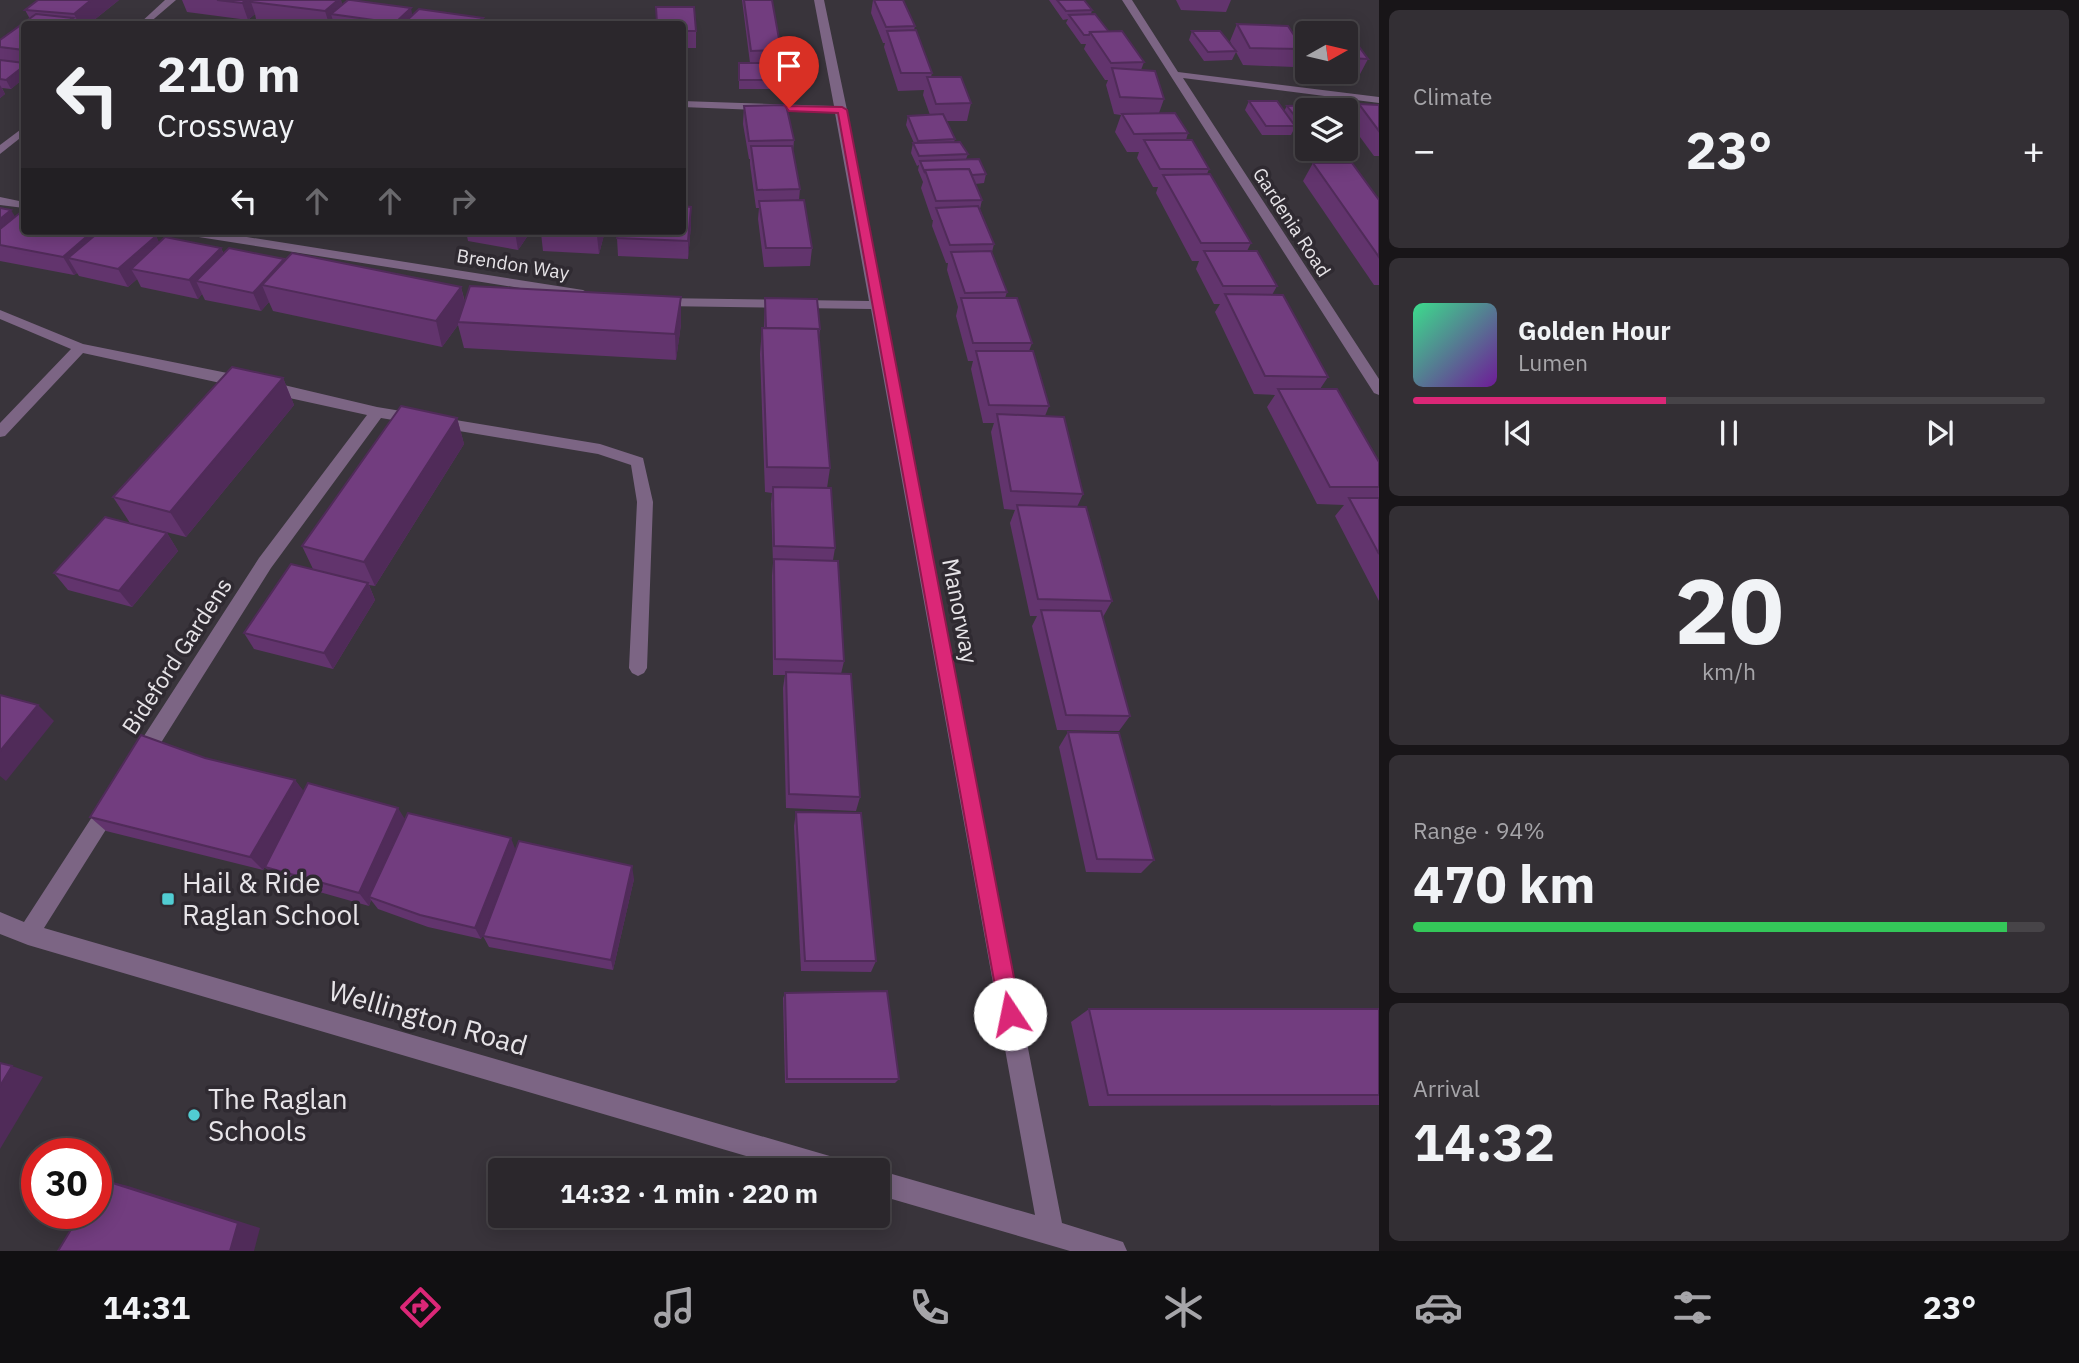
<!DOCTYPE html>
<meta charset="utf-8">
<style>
body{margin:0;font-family:"IBM Plex Sans",sans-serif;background:#332f34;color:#f1f3f6;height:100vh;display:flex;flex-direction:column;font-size:26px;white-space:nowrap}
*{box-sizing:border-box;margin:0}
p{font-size:23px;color:#a6a5a9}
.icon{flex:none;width:38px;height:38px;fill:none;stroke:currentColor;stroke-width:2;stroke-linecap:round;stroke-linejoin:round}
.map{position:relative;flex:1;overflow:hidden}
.details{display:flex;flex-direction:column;gap:10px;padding:10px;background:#181518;width:700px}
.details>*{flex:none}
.hud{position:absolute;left:21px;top:21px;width:665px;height:214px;border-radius:7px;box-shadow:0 4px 18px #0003,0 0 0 2px #474448;background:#2b272c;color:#f1f3f6;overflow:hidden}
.needle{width:46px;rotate:82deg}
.buttons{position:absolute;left:1295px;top:21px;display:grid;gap:14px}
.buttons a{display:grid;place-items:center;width:63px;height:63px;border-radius:7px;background:#2b272c;box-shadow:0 4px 18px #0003,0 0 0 2px #474448;font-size:35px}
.speed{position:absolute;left:21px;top:1138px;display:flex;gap:14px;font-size:35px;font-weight:700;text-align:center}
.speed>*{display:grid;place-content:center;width:91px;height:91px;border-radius:50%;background:#2b272c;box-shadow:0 4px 18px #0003,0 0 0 2px #474448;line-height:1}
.speed .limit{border:10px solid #d22;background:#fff;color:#111}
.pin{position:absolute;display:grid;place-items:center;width:60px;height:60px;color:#fff;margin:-72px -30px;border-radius:50% 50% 50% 0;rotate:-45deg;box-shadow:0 0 7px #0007}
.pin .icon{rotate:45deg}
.me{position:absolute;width:77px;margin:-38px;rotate:349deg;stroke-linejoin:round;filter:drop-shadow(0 0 5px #0008)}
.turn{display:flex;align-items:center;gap:24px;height:147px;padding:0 21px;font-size:32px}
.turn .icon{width:91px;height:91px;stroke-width:2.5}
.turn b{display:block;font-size:49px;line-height:60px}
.lanes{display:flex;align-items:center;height:66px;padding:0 21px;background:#0003;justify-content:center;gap:35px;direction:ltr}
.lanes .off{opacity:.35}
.big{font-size:52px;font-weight:800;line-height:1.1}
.details .tile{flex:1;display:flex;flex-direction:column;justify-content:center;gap:10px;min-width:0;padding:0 24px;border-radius:10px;background:#332f34}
.details .dial{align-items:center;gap:0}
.dial b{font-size:91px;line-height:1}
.song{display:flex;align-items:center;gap:21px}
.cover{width:84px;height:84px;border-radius:10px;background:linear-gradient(135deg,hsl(150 70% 55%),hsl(280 70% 35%))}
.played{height:7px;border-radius:4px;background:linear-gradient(90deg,#db2777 40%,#474448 40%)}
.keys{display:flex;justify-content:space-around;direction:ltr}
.heat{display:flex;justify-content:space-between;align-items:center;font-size:38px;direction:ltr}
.charge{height:10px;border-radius:5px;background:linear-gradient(90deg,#34c759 94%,#474448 0)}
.trip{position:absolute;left:488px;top:1158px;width:402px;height:70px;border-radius:7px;background:#2b272c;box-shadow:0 4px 18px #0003,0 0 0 2px #474448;font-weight:800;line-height:70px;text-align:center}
.dock{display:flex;height:112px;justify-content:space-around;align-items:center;background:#111012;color:#a6a5a9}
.dock .icon{width:49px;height:49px}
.dock .active{color:#db2777}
.dock b{font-size:32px;color:#f1f3f6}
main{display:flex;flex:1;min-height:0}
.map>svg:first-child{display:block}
</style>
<main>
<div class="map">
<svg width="1379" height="1251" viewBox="0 0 1379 1251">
<rect width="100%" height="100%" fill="#39343b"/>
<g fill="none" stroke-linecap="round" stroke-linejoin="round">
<g fill="#7c6584" fill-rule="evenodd">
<path d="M165 0H176L148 24H139Z"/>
<path d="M814 0H824L847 110 846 112 1062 1223 1123 1242 1127 1251H1070L878 1195V1171H875L878 1170 1035 1215 871 309 660 306 653 302 660 298 869 301 835 113 682 107V101L834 106Z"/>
<path d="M1122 0H1132L1178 72 1379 97V103L1183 78 1379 379V395L1374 393Z"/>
<path d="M24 127V135L0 154V145Z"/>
<path d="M0 197 24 202V208L0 205Z"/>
<path d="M180 231H209L583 290 590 294 583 298 186 235Z"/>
<path d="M0 310 83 344 267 381 377 407 600 444 643 458 653 502 647 668 644 673 638 676 632 673 629 668 637 502 631 465 598 454 381 418 271 568 147 765 140 768 133 765 130 759 133 753 259 558 367 415 83 353 5 436 0 437V423L71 349 0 319Z"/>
<path d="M110 797 117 800 120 806 117 812 44 928 840 1159 849 1162 852 1171H797L28 945 0 934V912L24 922 103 800Z"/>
</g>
</g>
<g fill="#62346d">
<path d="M119 0 89 24H24V78L11 89 2 88 5 94 0 98V40L30 19 25 10Z"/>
<path d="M182 0H341L342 5 412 15 483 18 484 24H303L256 19 255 14 248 20 187 12Z"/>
<path d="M742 0H772L781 50 780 63 783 80V89H739V63H750Z"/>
<path d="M873 0H903L915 26 914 30 932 73 931 77 971 103 967 121H946L955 139 954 142 968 154 966 159 986 174 984 183 975 184 982 200 980 209 994 244 992 252 1007 292 1005 298 1032 343 1029 351 1049 406 1045 416 1083 494 1077 507 1112 601 1103 617 1130 716 1119 731 1057 730 1032 626 1037 616H1030L1010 523 1015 510 1004 509 991 432 994 423H983L971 369 973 361H968L956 316 958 307 947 270 948 263H946L932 226 933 220H932L921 188 923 182 918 170 919 165 917 166 911 153 913 143H914L906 125 908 116 930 115 923 95 924 90 898 91 884 47 885 43H883L871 13Z"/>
<path d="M1049 0H1084L1092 10 1091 14 1109 32 1144 62 1141 70 1164 99 1159 113 1188 133 1186 140 1209 169 1207 174 1251 243 1247 251 1277 286 1272 295 1328 377 1320 389 1379 462V601L1335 516 1344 505 1317 504 1267 407 1275 395 1254 394 1215 312 1220 304H1214L1196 269 1199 261H1192L1156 193 1158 187H1153L1137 158 1139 152H1127L1115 132 1121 115 1114 114 1106 85 1108 80H1105L1084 49 1086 44H1081L1066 23 1068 19 1063 20Z"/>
<path d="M1176 0H1231L1226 12 1181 10Z"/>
<path d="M682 24 696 31V48H682Z"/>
<path d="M1237 24 1288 26 1297 41 1301 31 1349 33 1368 59 1359 76 1310 75 1308 72H1346V33H1307V70L1299 57 1294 67 1243 65 1236 52 1232 60 1204 61 1189 40 1192 31H1220L1234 49 1230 41Z"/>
<path d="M1249 101 1284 111 1287 106 1307 110V139H1301L1294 129 1291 135H1262L1245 110Z"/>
<path d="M1359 104 1379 105V156H1374L1349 122Z"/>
<path d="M744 106 794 140 793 152 800 189 799 200 812 248 810 266 764 267 758 219 759 208H756L750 164V159H749L743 124Z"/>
<path d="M1313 163 1379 200V285H1374L1303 181Z"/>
<path d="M0 208 15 217 24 231 156 236 159 243 221 248 224 254 285 260 461 287 465 302 681 324 676 360 464 348 458 325 442 347 273 311 269 302 261 311 205 300 202 294 198 299 141 287 137 279 128 287 79 276 77 273 74 275 0 261Z"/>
<path d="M691 225 688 259 618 256 617 238Z"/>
<path d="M423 231H455L451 236Z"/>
<path d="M466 231H531L518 250 468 241Z"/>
<path d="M605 231 599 254 543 251 541 233Z"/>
<path d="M765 298 820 329 819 337 830 468 827 488 835 548 833 560 844 661 841 674 860 797 856 811 786 808 783 688 785 675H773L772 576 773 563 771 504 772 493 765 492 760 354 762 328H764Z"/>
<path d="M283 378 294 405 186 537 130 523 113 497Z"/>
<path d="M457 418 464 444 375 586 369 585 375 600 333 669 254 649 244 633 313 569 302 546Z"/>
<path d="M167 533 178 551 132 607 68 590 54 573Z"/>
<path d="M1068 732 1154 860 1141 873 1086 872 1059 747Z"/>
<path d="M205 758 295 780 303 791 515 849 634 879 613 970 489 947 483 936 491 915 481 939 428 927 378 909 371 900 369 906 277 880 265 867 272 854 263 870 106 831 90 817Z"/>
<path d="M796 812 876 961 871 972 801 971 794 826Z"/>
<path d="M785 993 899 1079 895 1083H785L783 998Z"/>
<path d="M1089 1009H1379V1105L1089 1106 1071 1022Z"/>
</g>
<g fill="#502b59">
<path d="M91 0H119L89 24H79L74 14Z"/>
<path d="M246 0H264L251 2 255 14 248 20 242 3Z"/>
<path d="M338 0H341L345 15 331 14 334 24H329L325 11Z"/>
<path d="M411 8 414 24H395V23Z"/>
<path d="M73 18 76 24H64Z"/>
<path d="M483 18 484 24H476Z"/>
<path d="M24 66V78L11 89 6 80Z"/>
<path d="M0 85 5 94 0 98Z"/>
<path d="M691 207V225L688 259V241Z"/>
<path d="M11 210 22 228 0 245V219Z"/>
<path d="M93 231H101L68 258 77 273 74 275 63 257Z"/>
<path d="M516 231H531L518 250 515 232Z"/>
<path d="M599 231H605L599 254 597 236Z"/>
<path d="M156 236 165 254 131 269 137 279 128 287 118 269Z"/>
<path d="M221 248 229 267 196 281 202 294 198 299 189 280Z"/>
<path d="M284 259 291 277 262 285 269 302 261 311 253 293Z"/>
<path d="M461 287 467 313 458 322V325L442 347 436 321Z"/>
<path d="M681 297V324L676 360 675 334Z"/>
<path d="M283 378 294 405 186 537 170 512Z"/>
<path d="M457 418 464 444 375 586 364 562Z"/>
<path d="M167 533 178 551 132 607 119 591Z"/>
<path d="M368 583 375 600 333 669 324 653Z"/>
<path d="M38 705 54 721 6 781 0 776V751Z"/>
<path d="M295 780 306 794 263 870 250 857Z"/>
<path d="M398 808 406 821 369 897 371 900 369 906 359 893Z"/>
<path d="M511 838 516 851 481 939 475 928Z"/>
<path d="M632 866 634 879 613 970 611 960Z"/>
<path d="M12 1066 43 1077 0 1149V1086Z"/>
<path d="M100 1179 128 1186 260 1228 254 1251H230Z"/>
</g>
<g fill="#723d7f" stroke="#502b59" stroke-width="2">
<path d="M38 0H91L74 14 25 10Z"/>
<path d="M217 0H246L242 3Z"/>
<path d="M253 0H338L325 11 251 2Z"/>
<path d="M348 0H351L411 8 395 23 331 14Z"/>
<path d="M744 0H772L781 50 751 51Z"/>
<path d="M874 0H903L915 26 886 27Z"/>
<path d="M1057 0H1084L1092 10 1066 11Z"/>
<path d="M656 7H694L696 31H682V24H657Z"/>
<path d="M419 9 483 18 476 24H403Z"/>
<path d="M36 14 73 18 64 24H24V50L0 47V40Z"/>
<path d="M1095 14 1109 32H1090L1089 35H1084L1069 15Z"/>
<path d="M491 20 522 24H487Z"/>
<path d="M1237 24 1288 26 1303 49 1250 48Z"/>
<path d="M916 30 932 73H901L887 31Z"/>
<path d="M1122 31 1144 62 1111 63 1090 32Z"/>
<path d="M1192 31H1220L1236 51 1208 52Z"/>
<path d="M1301 31 1349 33 1368 59 1346 58V33H1307V40Z"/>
<path d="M0 60 24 63V66L6 80 0 79Z"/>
<path d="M739 63H782L783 80H739Z"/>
<path d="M1112 68 1155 71 1164 99 1120 97Z"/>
<path d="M927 77H961L971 103 936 104Z"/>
<path d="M1249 101H1277L1295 126H1266Z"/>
<path d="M1359 104 1379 105V131Z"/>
<path d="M786 105 794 140 749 141 744 106Z"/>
<path d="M1319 105 1323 110H1307V130H1306L1287 106Z"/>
<path d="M1175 113 1188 133 1134 134 1122 114Z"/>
<path d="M943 114 955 139 918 141 908 116Z"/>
<path d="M1144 140H1192L1209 169H1160Z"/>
<path d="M960 142 968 154 919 156 913 143Z"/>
<path d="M751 146H792L800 189 757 190Z"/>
<path d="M979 159 986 174 972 175 969 169 925 170V173L920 161Z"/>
<path d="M1313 163H1352L1379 200V257Z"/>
<path d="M969 169 982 200 936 201 925 170Z"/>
<path d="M1210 174 1251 243H1201L1163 175Z"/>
<path d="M804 200 812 248H766L759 201Z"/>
<path d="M682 206 691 207 688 241 617 238 619 231H682Z"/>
<path d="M978 206 994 244 950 245 936 208Z"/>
<path d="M0 208 11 210 0 219Z"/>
<path d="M21 212 24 213V231H93L63 257 0 245V229Z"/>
<path d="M100 231H133L156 236 118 269 68 258Z"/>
<path d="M542 231H599L597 236 541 233Z"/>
<path d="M165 237 221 248 189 280 131 269Z"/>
<path d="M229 248 284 259 253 293 196 281Z"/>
<path d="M991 251 1007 292 965 293 951 252Z"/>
<path d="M1204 251H1257L1277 286H1223Z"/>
<path d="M292 253 461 287 436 321 262 285Z"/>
<path d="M470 286 681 297 675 334 458 322Z"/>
<path d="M1225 294 1283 295 1328 377 1265 376Z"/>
<path d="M765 298 817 299 820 329 766 328Z"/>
<path d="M961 298H1017L1032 343H973Z"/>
<path d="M762 328 818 329 830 468 767 467Z"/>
<path d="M976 351H1033L1049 406 989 405Z"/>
<path d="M232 367 283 378 170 512 113 497Z"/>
<path d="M1278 389H1337L1379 462V487H1330Z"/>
<path d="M401 406 457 418 364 562 302 546Z"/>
<path d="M997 414 1064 417 1083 494 1011 491Z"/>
<path d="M773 487 831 488 835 548 774 546Z"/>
<path d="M1349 498H1379V554Z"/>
<path d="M1017 505 1086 507 1112 601 1038 599Z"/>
<path d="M105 517 167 533 119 591 54 573Z"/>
<path d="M774 559 838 561 844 661 775 659Z"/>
<path d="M291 564 368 583 324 653 244 633Z"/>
<path d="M1041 610 1101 611 1130 716 1066 715Z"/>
<path d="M786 672 851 674 860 797 789 794Z"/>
<path d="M0 695 38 705 0 751Z"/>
<path d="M1068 732 1119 733 1154 860 1097 859Z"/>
<path d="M141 735 205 758 295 780 250 857 90 817Z"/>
<path d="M308 783 398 808 359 893 265 867Z"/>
<path d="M796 812 861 813 876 961H805Z"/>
<path d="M408 813 511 838 475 928 420 915 369 897Z"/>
<path d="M519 841 632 866 611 960 483 936Z"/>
<path d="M887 991 899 1079H787L785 993Z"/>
<path d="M1089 1009H1379V1095H1108Z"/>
<path d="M0 1063 12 1066 0 1086Z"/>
<path d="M100 1179 238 1223 230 1251H58L81 1213H96V1186Z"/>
</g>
<path fill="#db2777" stroke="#8e194d" stroke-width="2" d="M785 106 842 107 847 110 1021 1014 1018 1021 1010 1024 1003 1021 1000 1014 838 113 789 111Z"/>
<g fill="#51ccd2" stroke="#2f2a31" stroke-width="2.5">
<rect x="161" y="892" width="14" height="14" rx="3.5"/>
<circle cx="194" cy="1115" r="7"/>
</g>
<g text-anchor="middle" stroke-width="7" stroke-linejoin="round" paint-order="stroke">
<g font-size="19" fill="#e7e4e8" stroke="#2f2a31">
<text transform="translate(1292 222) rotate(57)" y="7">Gardenia Road</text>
<text transform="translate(513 264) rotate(9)" y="7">Brendon Way</text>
</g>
<g font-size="23" fill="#e7e4e8" stroke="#2f2a31">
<text transform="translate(960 611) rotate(79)" y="8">Manorway</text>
<text transform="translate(177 656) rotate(-57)" y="8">Bideford Gardens</text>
</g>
<g font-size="28" fill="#e7e4e8" stroke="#2f2a31" text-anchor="start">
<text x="182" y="893">Hail &amp; Ride<tspan x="182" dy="32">Raglan School</tspan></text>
<text x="208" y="1109">The Raglan<tspan x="208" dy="32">Schools</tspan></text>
</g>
<g font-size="28" fill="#e7e4e8" stroke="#2f2a31">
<text transform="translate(428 1018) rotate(16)" y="10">Wellington Road</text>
</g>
</g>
</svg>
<div class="buttons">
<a><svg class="needle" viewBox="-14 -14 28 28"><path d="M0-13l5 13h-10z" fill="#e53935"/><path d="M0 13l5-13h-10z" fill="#a6a5a9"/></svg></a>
<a><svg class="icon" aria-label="layers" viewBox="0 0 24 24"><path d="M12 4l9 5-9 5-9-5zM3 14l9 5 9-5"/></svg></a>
</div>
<div class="speed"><div class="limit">30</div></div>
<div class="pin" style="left:789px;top:108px;background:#d93025"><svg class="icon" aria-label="arrive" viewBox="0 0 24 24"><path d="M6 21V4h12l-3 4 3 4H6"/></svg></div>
<svg class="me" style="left:1010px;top:1014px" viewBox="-20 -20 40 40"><circle r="19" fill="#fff"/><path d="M0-13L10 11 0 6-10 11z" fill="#db2777"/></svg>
<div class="trip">14:32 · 1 min · 220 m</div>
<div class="hud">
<div class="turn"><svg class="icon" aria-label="left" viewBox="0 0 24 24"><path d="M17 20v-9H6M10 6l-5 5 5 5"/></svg><div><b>210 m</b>Crossway</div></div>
<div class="lanes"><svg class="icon" aria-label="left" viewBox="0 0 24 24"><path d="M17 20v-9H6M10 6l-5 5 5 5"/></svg><svg class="icon off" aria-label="ahead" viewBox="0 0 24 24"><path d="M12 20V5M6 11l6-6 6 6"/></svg><svg class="icon off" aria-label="ahead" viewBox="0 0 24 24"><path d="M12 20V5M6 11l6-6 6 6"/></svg><svg class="icon off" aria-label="right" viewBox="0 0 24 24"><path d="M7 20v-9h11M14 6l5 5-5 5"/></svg></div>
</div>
</div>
<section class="details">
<div class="tile"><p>Climate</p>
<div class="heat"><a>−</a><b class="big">23°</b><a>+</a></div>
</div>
<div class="tile">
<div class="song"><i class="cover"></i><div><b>Golden Hour</b><p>Lumen</p></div></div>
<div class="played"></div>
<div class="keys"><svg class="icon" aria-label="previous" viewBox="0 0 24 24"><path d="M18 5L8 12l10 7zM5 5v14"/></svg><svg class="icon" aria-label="pause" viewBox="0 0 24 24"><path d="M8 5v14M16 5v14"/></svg><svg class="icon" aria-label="next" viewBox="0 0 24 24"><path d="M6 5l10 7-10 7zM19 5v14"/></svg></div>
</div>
<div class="tile dial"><b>20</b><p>km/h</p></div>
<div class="tile"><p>Range · 94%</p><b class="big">470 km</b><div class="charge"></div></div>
<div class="tile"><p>Arrival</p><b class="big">14:32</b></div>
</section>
</main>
<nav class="dock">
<b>14:31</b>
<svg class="icon active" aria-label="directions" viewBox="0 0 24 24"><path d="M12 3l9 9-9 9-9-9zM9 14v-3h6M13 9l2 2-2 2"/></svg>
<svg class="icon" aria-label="music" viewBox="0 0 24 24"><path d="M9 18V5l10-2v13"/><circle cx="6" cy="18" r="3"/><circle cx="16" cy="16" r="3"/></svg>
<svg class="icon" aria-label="phone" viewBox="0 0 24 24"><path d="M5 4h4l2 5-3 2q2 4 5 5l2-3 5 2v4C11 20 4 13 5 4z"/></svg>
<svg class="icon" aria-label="climate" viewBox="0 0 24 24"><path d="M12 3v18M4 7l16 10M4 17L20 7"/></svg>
<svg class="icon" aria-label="car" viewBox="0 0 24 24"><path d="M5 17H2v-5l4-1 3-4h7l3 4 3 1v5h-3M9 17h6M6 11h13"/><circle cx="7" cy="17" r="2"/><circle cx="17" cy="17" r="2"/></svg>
<svg class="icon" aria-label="filters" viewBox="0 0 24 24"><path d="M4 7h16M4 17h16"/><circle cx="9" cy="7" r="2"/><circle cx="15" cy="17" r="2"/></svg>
<b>23°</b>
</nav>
